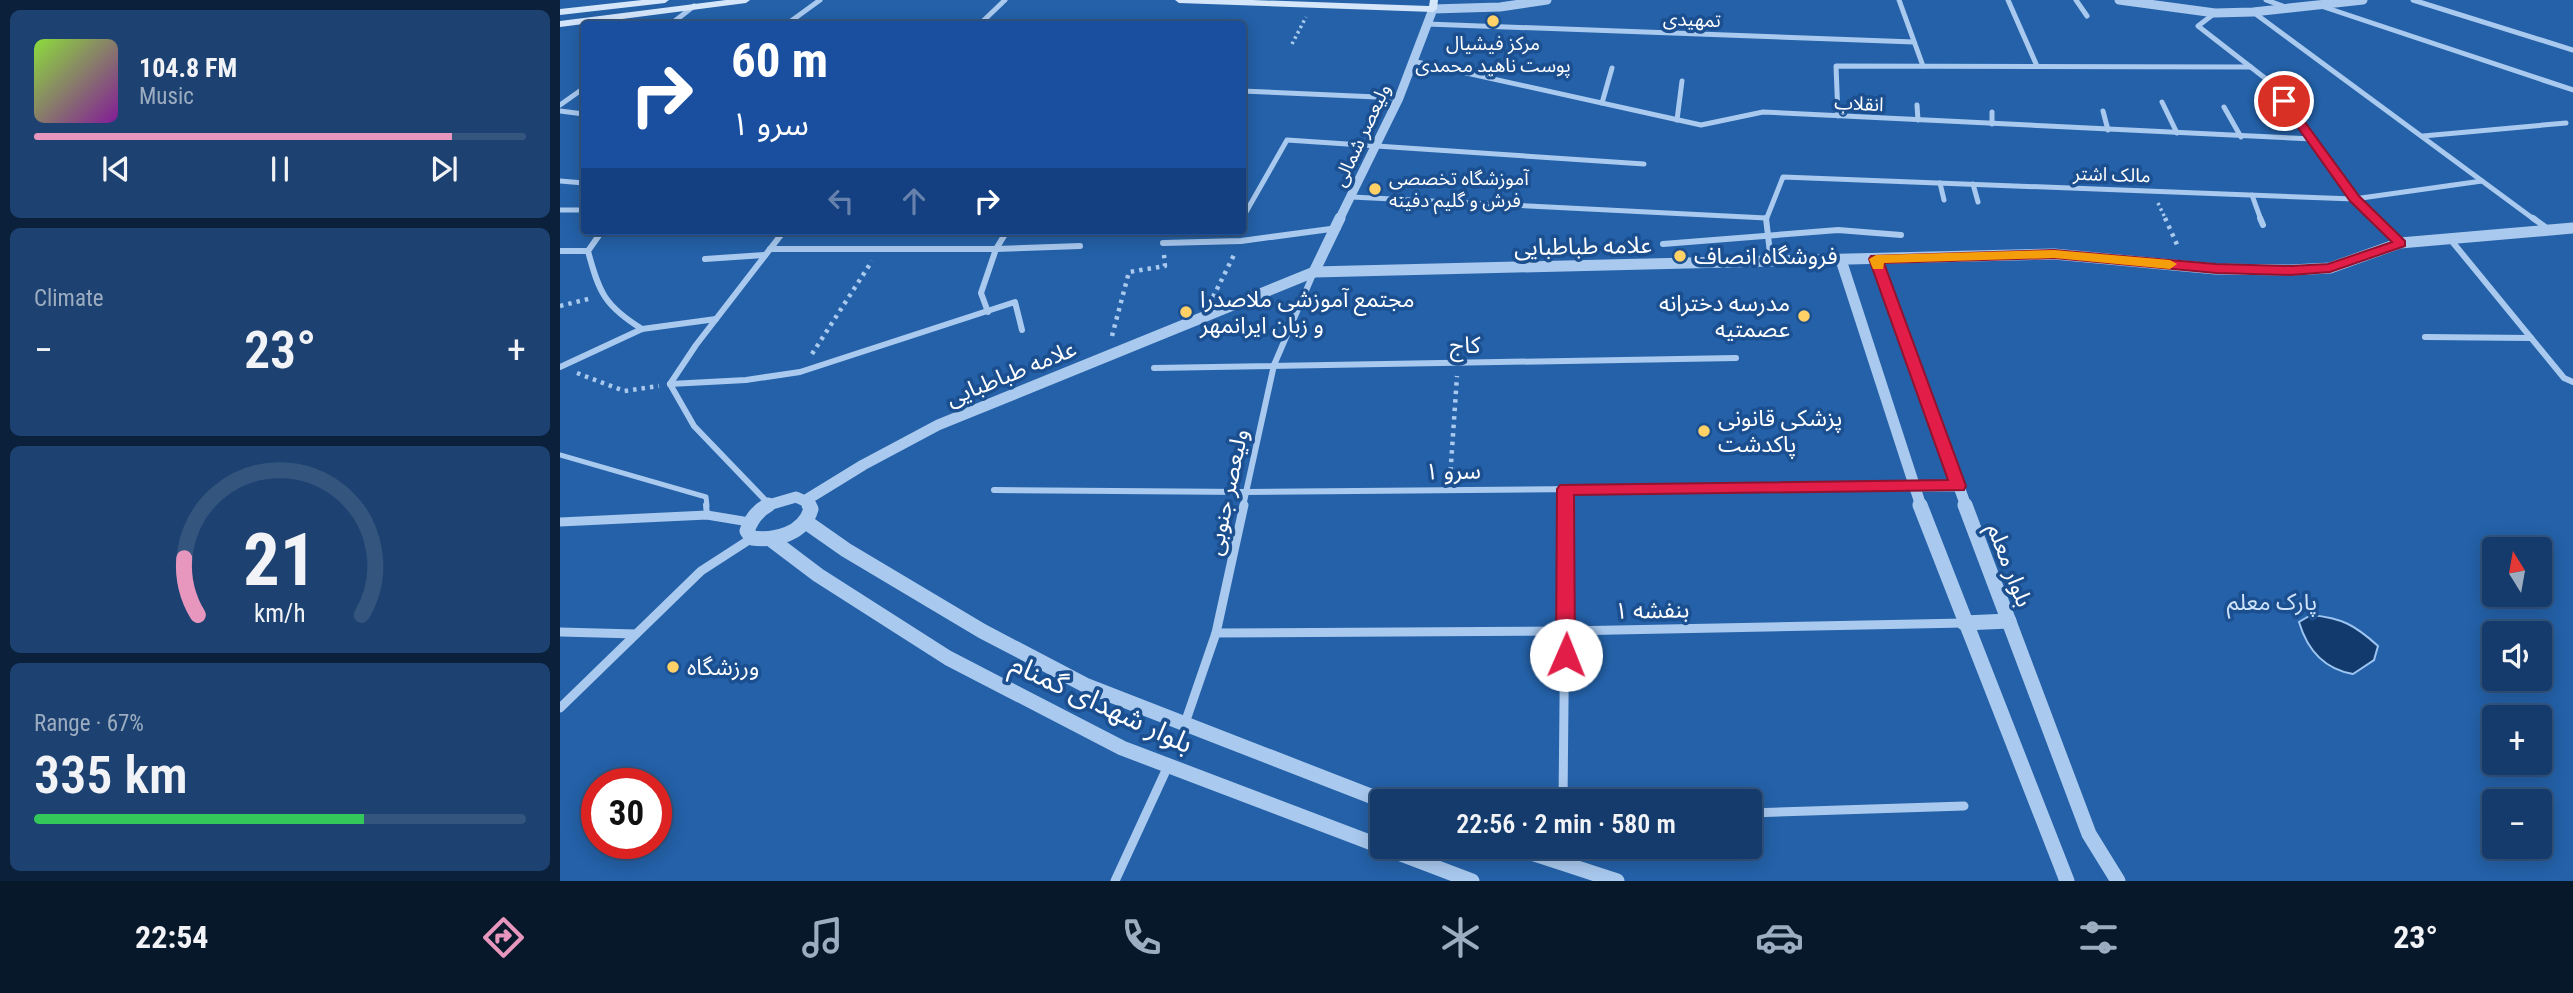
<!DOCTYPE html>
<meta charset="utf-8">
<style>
body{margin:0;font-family:"Roboto Condensed","Noto Sans Arabic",sans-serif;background:#1d4271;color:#f1f3f6;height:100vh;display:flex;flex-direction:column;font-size:26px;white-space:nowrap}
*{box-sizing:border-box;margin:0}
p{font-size:23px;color:#9dadc1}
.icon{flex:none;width:38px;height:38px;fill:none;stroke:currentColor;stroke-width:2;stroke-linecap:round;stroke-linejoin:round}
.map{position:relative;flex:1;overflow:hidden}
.details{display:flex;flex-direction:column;gap:10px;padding:10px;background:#0b203b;width:560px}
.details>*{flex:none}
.guide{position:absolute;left:21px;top:21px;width:665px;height:214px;border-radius:7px;box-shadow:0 4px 18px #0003,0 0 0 2px #33557e;background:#1a4fa0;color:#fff;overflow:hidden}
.needle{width:46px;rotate:349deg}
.buttons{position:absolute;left:1922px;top:537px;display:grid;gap:14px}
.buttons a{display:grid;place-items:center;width:70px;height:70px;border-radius:7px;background:#143b6b;box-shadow:0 4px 18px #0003,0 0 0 2px #33557e;font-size:35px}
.speed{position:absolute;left:21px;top:768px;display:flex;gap:14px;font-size:35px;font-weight:700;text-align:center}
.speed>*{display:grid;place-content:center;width:91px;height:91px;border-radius:50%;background:#143b6b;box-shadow:0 4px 18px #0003,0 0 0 2px #33557e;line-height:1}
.speed .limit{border:10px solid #d22;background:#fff;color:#111}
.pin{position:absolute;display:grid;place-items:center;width:60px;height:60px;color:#fff;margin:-30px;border:4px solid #fff;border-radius:50%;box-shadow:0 2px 7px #0007}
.me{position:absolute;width:77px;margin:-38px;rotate:1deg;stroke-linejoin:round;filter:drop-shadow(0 0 5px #0008)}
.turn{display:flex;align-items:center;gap:24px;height:147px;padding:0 35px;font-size:32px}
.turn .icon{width:91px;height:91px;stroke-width:2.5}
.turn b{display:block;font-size:49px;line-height:60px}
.lanes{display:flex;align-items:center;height:66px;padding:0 35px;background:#0003;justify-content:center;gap:35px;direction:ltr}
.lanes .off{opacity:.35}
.big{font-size:52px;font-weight:600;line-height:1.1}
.details .tile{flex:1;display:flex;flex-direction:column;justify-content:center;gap:10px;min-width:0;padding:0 24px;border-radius:10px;background:#1d4271}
.details .dial{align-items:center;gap:0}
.dial svg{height:182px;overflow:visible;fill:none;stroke:#33557e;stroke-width:7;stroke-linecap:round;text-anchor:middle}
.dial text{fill:#f1f3f6;stroke:none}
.song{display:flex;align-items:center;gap:21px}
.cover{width:84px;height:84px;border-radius:10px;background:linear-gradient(135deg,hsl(90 70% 55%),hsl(290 70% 35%))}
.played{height:7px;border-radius:4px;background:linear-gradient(90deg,#e797bd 85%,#33557e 85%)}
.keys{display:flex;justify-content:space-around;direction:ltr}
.heat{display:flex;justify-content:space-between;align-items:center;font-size:38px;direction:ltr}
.charge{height:10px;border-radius:5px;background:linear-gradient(90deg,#34c759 67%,#33557e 0)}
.trip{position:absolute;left:810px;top:789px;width:392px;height:70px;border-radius:7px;background:#143b6b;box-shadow:0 4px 18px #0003,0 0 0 2px #33557e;font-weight:600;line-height:70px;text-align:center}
.tabs{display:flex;height:112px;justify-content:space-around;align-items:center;background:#08182b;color:#9dadc1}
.tabs .icon{width:49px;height:49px}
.tabs .selected{color:#e797bd}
.tabs b{font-size:32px;color:#f1f3f6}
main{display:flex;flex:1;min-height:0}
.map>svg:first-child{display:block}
</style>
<main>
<section class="details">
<div class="tile">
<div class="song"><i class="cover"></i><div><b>104.8 FM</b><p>Music</p></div></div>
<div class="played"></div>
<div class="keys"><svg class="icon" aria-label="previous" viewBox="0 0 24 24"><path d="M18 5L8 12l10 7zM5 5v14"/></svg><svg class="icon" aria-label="pause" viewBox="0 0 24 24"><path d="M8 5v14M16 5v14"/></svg><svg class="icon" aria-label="next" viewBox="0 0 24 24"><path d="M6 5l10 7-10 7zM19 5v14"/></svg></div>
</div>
<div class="tile"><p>Climate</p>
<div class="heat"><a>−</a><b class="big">23°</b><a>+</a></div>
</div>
<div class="tile dial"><svg viewBox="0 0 100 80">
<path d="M14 69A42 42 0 1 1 86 69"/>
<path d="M14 69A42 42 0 0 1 8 44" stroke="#e797bd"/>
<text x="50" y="56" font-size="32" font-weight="700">21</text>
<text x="50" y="72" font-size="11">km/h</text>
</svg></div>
<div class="tile"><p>Range · 67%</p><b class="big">335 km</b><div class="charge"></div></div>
</section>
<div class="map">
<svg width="2013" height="881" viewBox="0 0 2013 881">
<rect width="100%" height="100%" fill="#1b4f8f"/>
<path fill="#2461a8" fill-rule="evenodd" d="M0 0H2013V881H0ZM24 24H682V231H24ZM1934 550H1979V595H1934ZM1934 634H1979V679H1934ZM1934 718H1979V763H1934ZM37 784H96V844H37ZM822 802H1190V847H822ZM1934 802H1979V847H1934Z"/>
<path fill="#123a6d" stroke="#9cc4f0" stroke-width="2" d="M1751 615C1782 618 1795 625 1818 646L1814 660 1793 674C1764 669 1747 649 1739 622Z"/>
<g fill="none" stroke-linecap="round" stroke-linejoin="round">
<g stroke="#a9c9ee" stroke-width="3.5" stroke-dasharray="2.5 3.5" stroke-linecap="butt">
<path d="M732 44 746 17"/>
<path d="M1598 203 1606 220"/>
</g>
<g stroke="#a9c9ee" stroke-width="4.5" stroke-dasharray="3.5 5" stroke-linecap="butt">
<path d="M1605 218 1619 249"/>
<path d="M653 297 674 255"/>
<path d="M0 306 32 298"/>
<path d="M552 336 569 272 605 266 604 255"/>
<path d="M252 354 312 261"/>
<path d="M17 373 64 391 99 386"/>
<path d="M890 479 897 376"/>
</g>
<path stroke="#a9c9ee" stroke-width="5" d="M0 455 146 497 147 506"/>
<path stroke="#a9c9ee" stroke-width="6" d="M146 505 147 515"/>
<g stroke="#a9c9ee" stroke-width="5">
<path d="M1339 0 1363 66"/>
<path d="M1448 0 1477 66"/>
<path d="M1516 0 1527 16"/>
<path d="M1706 0 1728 8"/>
<path d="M1853 0 2013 50"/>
<path d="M1761 6 2013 90"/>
<path d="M1693 12 1975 220"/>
<path d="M1655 13 1638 26 1710 82 1794 199 1816 220"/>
<path d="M111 24 134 6"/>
<path d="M227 24 260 0"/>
<path d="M420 24 445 0"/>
<path d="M867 24 1354 42"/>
<path d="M852 61 1141 125 1203 112 1753 139"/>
<path d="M682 91 839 98"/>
<path d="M1602 102 1617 133"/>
<path d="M1042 103 1052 68"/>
<path d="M0 105 24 88"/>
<path d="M1357 105 1358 120"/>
<path d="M1664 107 1681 137"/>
<path d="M0 111 24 114"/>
<path d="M1543 111 1548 130"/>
<path d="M1432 112V124"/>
<path d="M1278 116 1276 66 1691 67"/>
<path d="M1117 120 1122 81"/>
<path d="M1863 136 2006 123"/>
<path d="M0 181 24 183"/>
<path d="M1380 183 1384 200"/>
<path d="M1413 184 1418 202"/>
<path d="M1692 195 1701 220"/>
<path d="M792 197 1206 218"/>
<path d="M0 210H24"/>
<path d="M682 219 727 140 1084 164"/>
<path d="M1206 220 1223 177 1794 199 1922 181"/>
</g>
<g stroke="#a9c9ee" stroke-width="6">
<path d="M1206 218 1211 262"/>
<path d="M1700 218 1703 225"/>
<path d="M1814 218 1840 243"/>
<path d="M1973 218 1988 229"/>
<path d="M42 231 28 251C39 293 45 306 82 329"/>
<path d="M1890 239 2004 378 2013 382"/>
<path d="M603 243 681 241 778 228"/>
<path d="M1103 244 1278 230 1341 235"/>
<path d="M210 249H436L520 246"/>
<path d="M0 251H28"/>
<path d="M145 259 205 255"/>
<path d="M428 312 421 293 436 249 447 231"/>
<path d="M1865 337 1971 338"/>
<path d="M0 367 82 329 156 319"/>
<path d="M594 368 1176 358"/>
<path d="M110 384 186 380 240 372 455 302 462 330"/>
<path d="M110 384 136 345 224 231"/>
<path d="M110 384 134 426 209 504"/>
<path d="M434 490 686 492 1353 486"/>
<path d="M683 506 714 365 754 272"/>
<path d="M1006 506V489"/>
</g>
<g stroke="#a9c9ee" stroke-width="9">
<path d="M0 522 147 515 189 522"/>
<path d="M0 632 76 634"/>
<path d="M656 633 1006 631 1404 623"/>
<path d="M0 708 141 571 192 538"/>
<path d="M625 723 656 633 684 505"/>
<path d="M1003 802 1006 505"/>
<path d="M1190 813 1404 806"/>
<path d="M555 881 608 766"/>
</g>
<g stroke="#a9c9ee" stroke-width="9">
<path d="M1559 0 1655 13 1693 12 1803 0"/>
<path d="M779 220 839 98 873 9 940 7 987 0"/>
</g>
<g stroke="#a9c9ee" stroke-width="11">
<path d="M1316 259 1406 506"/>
<path d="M1281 260 1361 506"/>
<path d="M754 272 780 218"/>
<path d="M1353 486H1398"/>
<path d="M246 500 303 465 378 425 754 272 1494 254 1656 269 1731 270 1770 268 1840 243 2013 228"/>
<path d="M205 506 236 497 247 502 249 506"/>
</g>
<g stroke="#a9c9ee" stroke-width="15">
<path d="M208 505C197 511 191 519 187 531L192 538C215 541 244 534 251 509L249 505"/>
<path d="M1360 505 1507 881"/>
<path d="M1405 505 1529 834 1558 881"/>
<path d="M246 522 286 550 422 631 525 685 826 802"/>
<path d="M213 541 258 575 388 658 562 748 912 881"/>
<path d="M1404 623 1449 621"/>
<path d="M953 847 1057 881"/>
</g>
<g fill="#d6e6fa" fill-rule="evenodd">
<path d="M82 0H109L105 3 0 15V9Z"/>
<path d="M166 0H190L186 3 0 27V21Z"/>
<path d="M615 0H692L869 6 870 0H878L877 9 873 12 619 3Z"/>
</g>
</g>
<path fill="#e11d48" stroke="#92132f" stroke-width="2" d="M1720 99H1728L1799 196 1845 241V246L1770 272 1731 275 1656 273 1494 258 1324 263 1406 486 1404 490 1014 495 1015 655 1012 661 1006 663 999 661 996 655 997 489 1000 485 1388 480 1309 259 1311 256 1494 250 1656 264 1731 266 1768 264 1832 242 1790 201 1719 101Z"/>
<path fill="#f59e0b" d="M1494 250 1610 260 1617 264 1610 269 1494 258 1324 263 1323 269H1313L1309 259 1316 255Z"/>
<g fill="#ffd166" stroke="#1b4f8f" stroke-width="2.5">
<circle cx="933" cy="21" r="7"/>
<circle cx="815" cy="189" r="7"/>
<circle cx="1120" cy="256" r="7"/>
<circle cx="626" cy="312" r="7"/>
<circle cx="1244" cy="316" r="7"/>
<circle cx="1144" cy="431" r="7"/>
<circle cx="113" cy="667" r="7"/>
</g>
<g text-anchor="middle" stroke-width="7" stroke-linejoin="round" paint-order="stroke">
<g font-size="19" fill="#fff" stroke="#1b4f8f">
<text transform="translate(1132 19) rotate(2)" y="7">تمهیدی</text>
<text transform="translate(1299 103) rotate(3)" y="7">انقلاب</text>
<text transform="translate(801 135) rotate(-65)" y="7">ولیعصر شمالی</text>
<text transform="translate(1552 174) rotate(2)" y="7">مالک اشتر</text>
</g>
<g font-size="19" fill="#fff" stroke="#1b4f8f">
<text x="933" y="50">مرکز فیشیال<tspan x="933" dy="22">پوست ناهید محمدی</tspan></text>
<text x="829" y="185" text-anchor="start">آموزشگاه تخصصی<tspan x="829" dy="22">فرش و گلیم دفینه</tspan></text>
</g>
<g font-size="23" fill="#fff" stroke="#1b4f8f">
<text transform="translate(1023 246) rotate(-1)" y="8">علامه طباطبایی</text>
<text transform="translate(905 345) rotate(-1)" y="8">کاج</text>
<text transform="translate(451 373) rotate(-22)" y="8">علامه طباطبایی</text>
<text transform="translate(893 471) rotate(-1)" y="8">سرو ۱</text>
<text transform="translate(667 492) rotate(-78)" y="8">ولیعصر جنوبی</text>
<text transform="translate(1450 565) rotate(69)" y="8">بلوار معلم</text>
<text transform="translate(1092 610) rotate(-1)" y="8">بنفشه ۱</text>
</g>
<g font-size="23" fill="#fff" stroke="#1b4f8f" text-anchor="start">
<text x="1134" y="264">فروشگاه انصاف</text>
<text x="640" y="307">مجتمع آموزشی ملاصدرا<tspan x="640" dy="26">و زبان ایرانمهر</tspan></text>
<text x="1230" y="311" text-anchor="end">مدرسه دخترانه<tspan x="1230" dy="26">عصمتیه</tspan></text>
<text x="1158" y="426">پزشکی قانونی<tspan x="1158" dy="26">پاکدشت</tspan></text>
<text x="127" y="675">ورزشگاه</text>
</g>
<g font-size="23" fill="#cfe3fa" stroke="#1b4f8f">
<text x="1712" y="610">پارک معلم</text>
</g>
<g font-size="28" fill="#fff" stroke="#1b4f8f">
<text transform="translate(542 703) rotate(25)" y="10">بلوار شهدای گمنام</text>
</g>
</g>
</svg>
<div class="buttons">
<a><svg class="needle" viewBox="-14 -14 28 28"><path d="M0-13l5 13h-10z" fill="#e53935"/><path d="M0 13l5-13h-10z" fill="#9dadc1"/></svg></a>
<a><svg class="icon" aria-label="sound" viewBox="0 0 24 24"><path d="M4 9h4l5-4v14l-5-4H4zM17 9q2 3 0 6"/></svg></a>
<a>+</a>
<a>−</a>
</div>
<div class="speed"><div class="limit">30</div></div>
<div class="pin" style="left:1724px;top:101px;background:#d93025"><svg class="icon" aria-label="arrive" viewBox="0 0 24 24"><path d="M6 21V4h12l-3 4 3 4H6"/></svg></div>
<svg class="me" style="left:1006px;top:655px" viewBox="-20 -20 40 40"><circle r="19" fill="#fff"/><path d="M0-13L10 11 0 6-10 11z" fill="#e11d48"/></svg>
<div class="trip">22:56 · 2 min · 580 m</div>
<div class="guide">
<div class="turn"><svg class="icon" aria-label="right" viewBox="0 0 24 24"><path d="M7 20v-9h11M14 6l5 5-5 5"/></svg><div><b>60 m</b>سرو ۱</div></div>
<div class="lanes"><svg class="icon off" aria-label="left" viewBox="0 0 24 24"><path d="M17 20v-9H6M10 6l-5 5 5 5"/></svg><svg class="icon off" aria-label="ahead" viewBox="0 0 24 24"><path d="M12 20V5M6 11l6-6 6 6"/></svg><svg class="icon" aria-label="right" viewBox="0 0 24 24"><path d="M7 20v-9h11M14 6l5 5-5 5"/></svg></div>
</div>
</div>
</main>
<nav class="tabs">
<b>22:54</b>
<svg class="icon selected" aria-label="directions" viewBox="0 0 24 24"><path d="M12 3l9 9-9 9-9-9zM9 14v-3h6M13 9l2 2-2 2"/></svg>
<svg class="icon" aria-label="music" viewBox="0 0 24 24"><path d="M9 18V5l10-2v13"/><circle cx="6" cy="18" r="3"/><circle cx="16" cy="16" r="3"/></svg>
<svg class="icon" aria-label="phone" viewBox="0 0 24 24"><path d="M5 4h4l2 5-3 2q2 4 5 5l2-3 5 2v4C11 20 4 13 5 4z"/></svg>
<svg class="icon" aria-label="climate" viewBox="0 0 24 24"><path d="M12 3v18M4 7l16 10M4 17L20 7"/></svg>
<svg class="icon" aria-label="car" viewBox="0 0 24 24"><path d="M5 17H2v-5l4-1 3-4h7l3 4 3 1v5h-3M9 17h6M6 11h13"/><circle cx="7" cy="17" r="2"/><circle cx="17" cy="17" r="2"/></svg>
<svg class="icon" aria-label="filters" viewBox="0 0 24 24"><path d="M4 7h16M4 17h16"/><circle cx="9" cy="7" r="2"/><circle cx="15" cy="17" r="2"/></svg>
<b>23°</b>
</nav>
